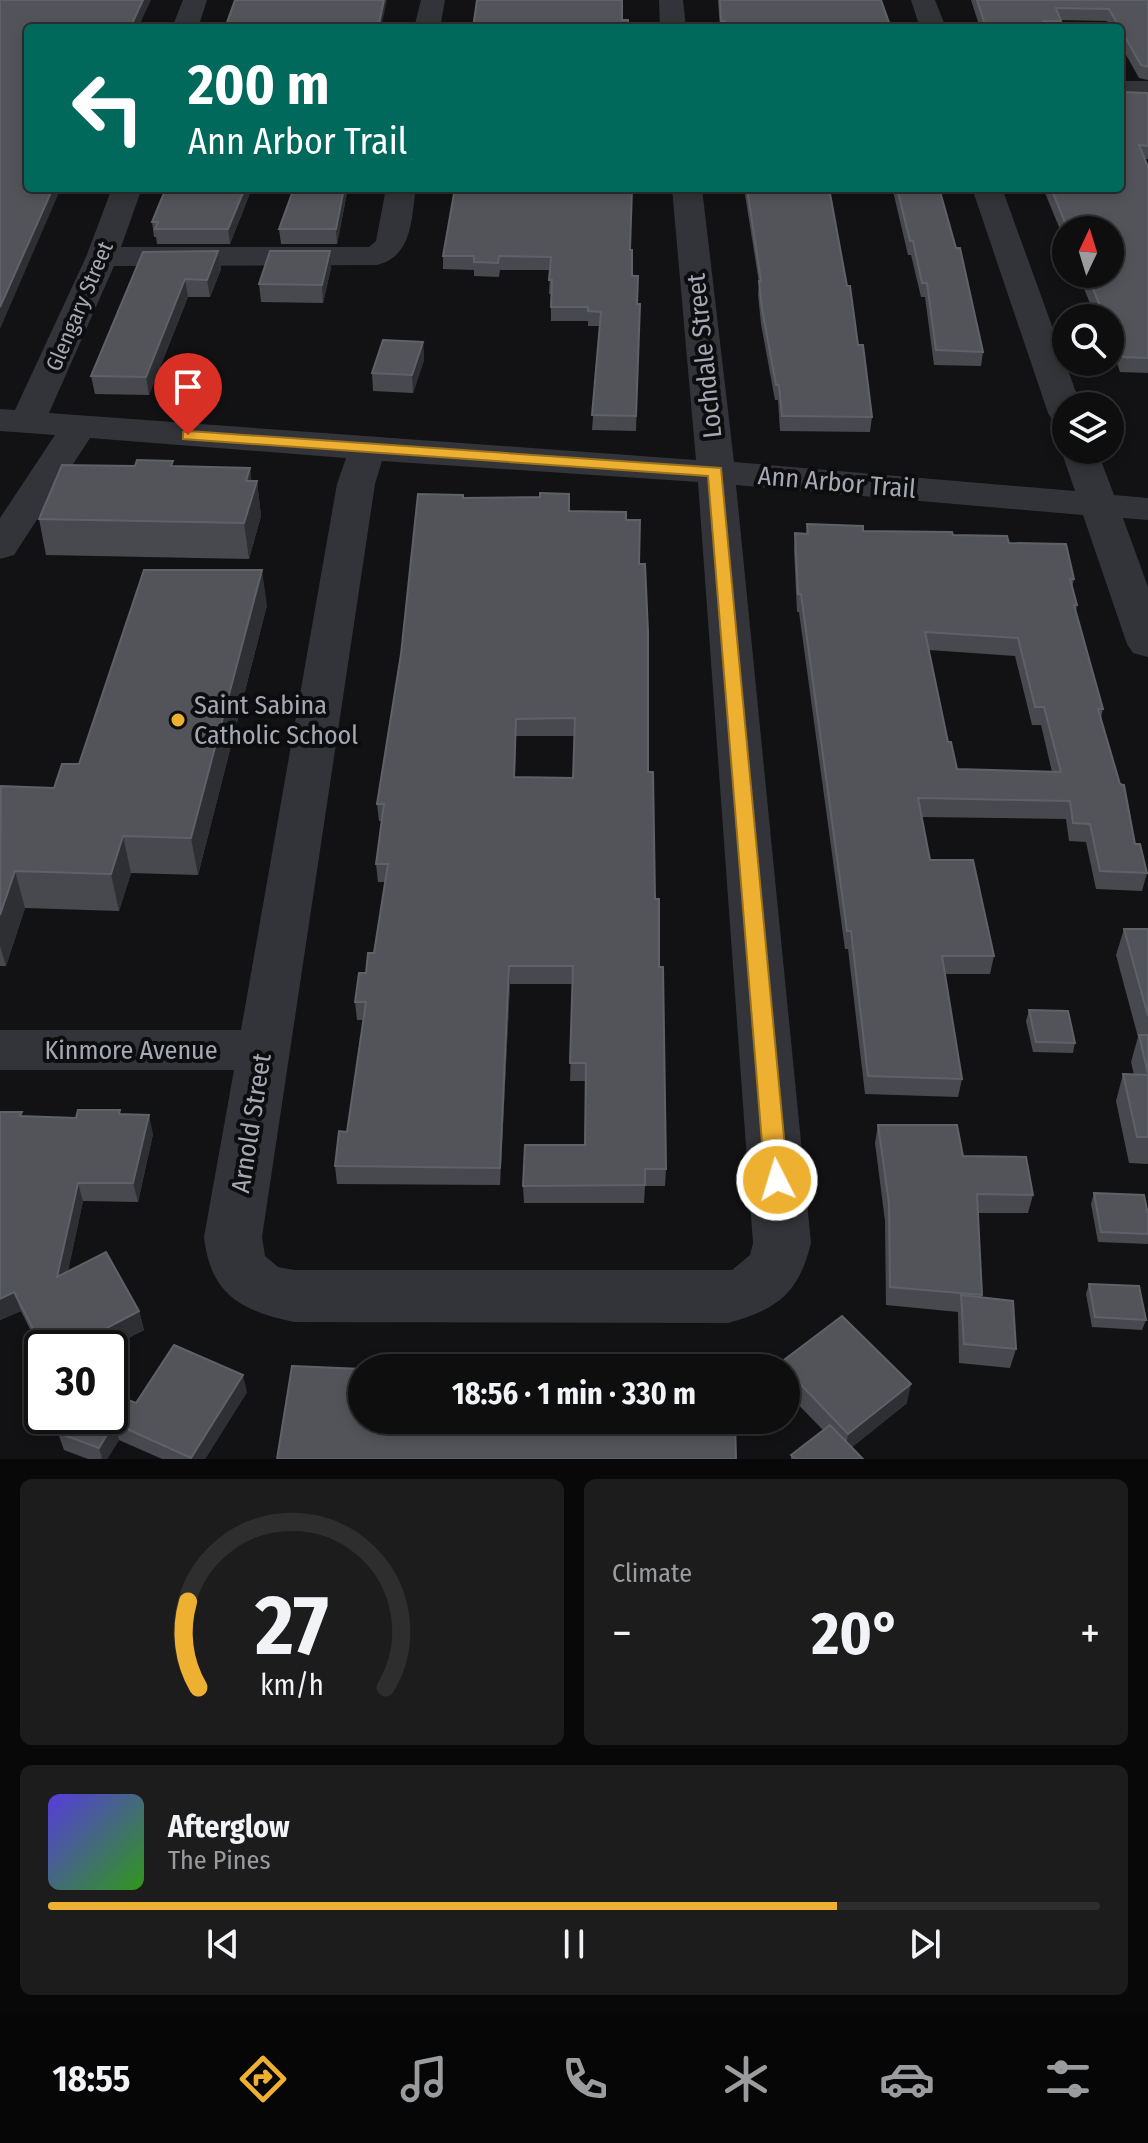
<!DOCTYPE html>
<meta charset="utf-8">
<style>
body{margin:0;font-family:"Fira Sans Condensed",sans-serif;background:#1c1c1d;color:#f1f3f6;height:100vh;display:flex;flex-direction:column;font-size:30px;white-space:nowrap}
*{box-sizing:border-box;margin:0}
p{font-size:26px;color:#9b9c9e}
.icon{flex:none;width:44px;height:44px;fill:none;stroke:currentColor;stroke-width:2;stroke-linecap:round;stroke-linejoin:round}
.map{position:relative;height:1459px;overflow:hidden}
.sheet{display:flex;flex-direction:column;gap:20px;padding:20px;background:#080808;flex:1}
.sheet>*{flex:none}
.top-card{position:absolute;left:24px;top:24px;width:1100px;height:168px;border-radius:8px;box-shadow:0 4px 12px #0003,0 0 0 2px #2e2e2f;background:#00695c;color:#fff;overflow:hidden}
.needle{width:52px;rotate:4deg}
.controls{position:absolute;left:1052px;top:216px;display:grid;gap:16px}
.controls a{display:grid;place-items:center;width:72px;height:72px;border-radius:50%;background:#0e0e0f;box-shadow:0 4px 12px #0003,0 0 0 2px #2e2e2f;font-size:40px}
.speed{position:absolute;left:24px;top:1330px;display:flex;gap:16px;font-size:40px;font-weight:700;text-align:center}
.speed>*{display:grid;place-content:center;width:104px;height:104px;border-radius:50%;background:#0e0e0f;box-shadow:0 4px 12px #0003,0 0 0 2px #2e2e2f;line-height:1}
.speed .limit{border:4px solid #111;border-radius:12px;background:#fff;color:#111}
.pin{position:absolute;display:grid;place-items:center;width:68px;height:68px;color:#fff;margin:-82px -34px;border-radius:50% 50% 50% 0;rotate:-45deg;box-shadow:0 0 8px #0007}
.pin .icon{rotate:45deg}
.me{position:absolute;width:88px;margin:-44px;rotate:355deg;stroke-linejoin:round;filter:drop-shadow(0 0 6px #0008)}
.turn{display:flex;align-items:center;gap:28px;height:168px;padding:0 32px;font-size:36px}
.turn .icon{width:104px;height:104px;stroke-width:2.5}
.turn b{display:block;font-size:56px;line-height:68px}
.big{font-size:60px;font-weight:700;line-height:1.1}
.sheet .card{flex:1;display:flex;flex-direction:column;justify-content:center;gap:12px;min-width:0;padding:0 28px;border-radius:12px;background:#1c1c1d}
.sheet .dial{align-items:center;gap:0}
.dial svg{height:208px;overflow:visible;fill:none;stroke:#2e2e2f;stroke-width:7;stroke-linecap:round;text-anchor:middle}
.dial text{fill:#f1f3f6;stroke:none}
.song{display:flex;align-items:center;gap:24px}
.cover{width:96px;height:96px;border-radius:12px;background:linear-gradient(135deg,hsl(250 70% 55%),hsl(110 70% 35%))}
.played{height:8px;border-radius:4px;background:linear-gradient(90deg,#eeb030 75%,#2e2e2f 75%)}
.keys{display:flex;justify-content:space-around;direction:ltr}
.heat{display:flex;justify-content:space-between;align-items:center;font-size:44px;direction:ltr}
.sheet .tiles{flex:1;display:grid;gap:20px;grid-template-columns:1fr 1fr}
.card:last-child{grid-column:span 2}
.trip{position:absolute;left:348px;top:1354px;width:452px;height:80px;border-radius:40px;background:#0e0e0f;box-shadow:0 4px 12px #0003,0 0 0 2px #2e2e2f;font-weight:700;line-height:80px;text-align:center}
.tab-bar{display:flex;height:128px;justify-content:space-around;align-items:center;background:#060606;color:#9b9c9e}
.tab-bar .icon{width:56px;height:56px}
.tab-bar .active{color:#eeb030}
.tab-bar b{font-size:36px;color:#f1f3f6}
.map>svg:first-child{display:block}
</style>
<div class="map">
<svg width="1148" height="1459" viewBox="0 0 1148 1459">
<rect width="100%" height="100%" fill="#121214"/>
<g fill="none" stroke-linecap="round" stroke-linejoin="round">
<g fill="#333439" fill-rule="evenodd">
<path d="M183 0H207L198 28H172Z"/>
<path d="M421 0H445L440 28H414Z"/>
<path d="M659 0H683L686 28H660Z"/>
<path d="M911 0H935L946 28H920Z"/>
<rect x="1120" y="81" width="28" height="16"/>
<path d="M112 188H142L121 247H369L376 241 386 188H416C411 219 413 256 377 265L114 266 49 413 696 460 672 188H702L734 462 1075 491 1061 450 1066 442V450H1097L1114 495 1148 498V520L1123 518 1148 587V657L1133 653 1127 644 1083 515 736 485 811 1243C798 1295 777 1309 728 1323L294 1322C241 1310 211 1296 204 1237L234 1070H0V1030H241L337 484 346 458 90 438 14 555 0 559V518L55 435 0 431V409L15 410 86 257ZM382 461 698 482 753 1243 750 1255 732 1270H294L278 1267 265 1256 262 1237 375 484Z"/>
<path d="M972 188H1002L1081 406H1066V424L1053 421 1048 413Z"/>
</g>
</g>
<g fill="#48494f" fill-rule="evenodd">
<path d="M718 0H881L891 28H720Z"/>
<path d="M971 0H1148V80L1139 78 1120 44V28H1111L1107 21 1060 20V28H980Z"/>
<path d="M1148 93V159H1145L1148 167V373L1120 372 1111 345H1110V318H1096L1078 274H1110V230H1066V244L1043 188H1120Z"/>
<path d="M252 188 230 244H157L156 237H154L152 222Z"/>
<path d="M348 188 337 244H281L279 229Z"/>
<path d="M744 188H939L983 352 981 366 934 365 925 297H921L911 255H908L893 191 829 190 872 417 870 432 780 431 778 400H775L761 324 758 295 759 283Z"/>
<path d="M630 250 637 304H640L636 431 592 430 600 326H588V321H551V294H549L550 270H500L499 277 474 276V270L443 269V256Z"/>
<path d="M218 251 221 269 210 297H188L149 395 95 394 91 376 143 252Z"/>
<path d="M331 268 323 303 261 302 259 284Z"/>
<path d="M423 342 424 360 413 393 373 391 372 373Z"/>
<path d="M174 466 250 468 251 481H257L261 516 249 559 46 555 39 519Z"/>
<path d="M463 498 626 520 639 564 648 772 659 967 666 1169 665 1186H645L644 1203H524L523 1186 585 1145 586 1081H570L573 984H510L500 1185 337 1184 335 1166 347 1132 363 1020H357L355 1002 374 953 385 882H378L376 864 382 821H379L377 804ZM516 736H575L573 778 515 777Z"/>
<path d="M807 524 863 531 953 535 1009 543 1074 579 1072 588 1077 605 1076 611 1103 709 1101 718 1135 844 1147 873 1142 891 1096 889 1086 842 1069 841 1066 819 921 817 930 860 994 956 990 974H945L962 1079 958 1097 865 1094 848 949H845L799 612H797L794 550 795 533H806ZM929 650 1015 656 1032 725H1041L1052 772 957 769 948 742Z"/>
<path d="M267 605 198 875 131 873 119 911 25 908 6 966H0V788H54L79 764Z"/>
<path d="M1124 929H1148V1164L1129 1163 1116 1101 1123 1074 1134 1075 1131 1062 1138 1037 1116 955Z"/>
<path d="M1029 1010 1075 1043 1073 1053 1033 1052 1026 1021Z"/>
<path d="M0 1112 23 1117 76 1118 121 1114 153 1134 138 1202 83 1201 68 1271 139 1311 144 1330 109 1348H42V1353L21 1311 0 1320Z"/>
<path d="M878 1125 963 1156 1033 1195 1028 1213H978L982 1297 1016 1349 1010 1368 959 1363 958 1312 886 1305 885 1221 875 1143Z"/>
<path d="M1094 1193 1148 1214V1244L1098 1242 1091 1204Z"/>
<path d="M1089 1284 1146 1320 1142 1330 1092 1327 1086 1294Z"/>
<path d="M780 1363 907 1403 852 1447 863 1459H791V1455L823 1430 786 1392V1368H779Z"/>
<path d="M247 1392 205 1459H162L119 1440 107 1459H88L64 1450 58 1433Z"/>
</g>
<g fill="#2e2f33">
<path d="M143 0H151L138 28H130Z"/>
<path d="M384 0H387L381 28H378Z"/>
<path d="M53 188H61L0 329V307Z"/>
<path d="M245 188H252L230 244 228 229Z"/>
<path d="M344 188H348L337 244 336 229Z"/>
<path d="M218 251 221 269 210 297 207 280Z"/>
<path d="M330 251 331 268 323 303 322 285Z"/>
<path d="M185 279 188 297 149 395 146 377Z"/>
<path d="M423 342 424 360 413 393 412 375Z"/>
<path d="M250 468 253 493 257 481 261 516 249 559 244 523 246 481Z"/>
<path d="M262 570 267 605 198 875 191 838Z"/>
<path d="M516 719V736L514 794V777Z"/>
<path d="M123 836 131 873 119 911 111 874Z"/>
<path d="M15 871 25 908 6 966 0 946V915Z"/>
<path d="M509 966 510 984 500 1185V1168Z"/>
<path d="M149 1115 153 1134 138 1202 133 1183Z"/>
<path d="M78 1183 83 1201 63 1295 57 1277Z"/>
<path d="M14 1292 21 1311 0 1320V1299Z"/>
<path d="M139 1311 144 1330 109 1348H69Z"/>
<path d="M243 1375 247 1392 205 1459H191V1458Z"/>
<path d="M911 1384 907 1403 845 1453 848 1434Z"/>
<path d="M114 1423 119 1440 107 1459H102L99 1448Z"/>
</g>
<g fill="#52545a" stroke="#5f6168" stroke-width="2" fill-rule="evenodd">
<path d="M0 0H143L130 28H28V188H53L0 307Z"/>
<path d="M235 0H384L378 28H225Z"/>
<path d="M477 0H622V20H628V28H473Z"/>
<path d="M720 0H881L891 28H726L725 21H721Z"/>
<path d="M977 0H1148V67L1141 65 1109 9 1056 8 1061 21H1043L1045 28H986Z"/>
<path d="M1120 92 1148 93V146L1139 145 1148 167V358L1123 357 1114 330H1110V318H1105L1087 274H1110V230H1068L1051 188H1120Z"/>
<path d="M166 188H245L228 229H155L158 222H152Z"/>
<path d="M294 188H344L336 229H279Z"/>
<path d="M455 188H632L630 250H632V276H638L637 304H640L636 416 592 415 601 312 588 311V307H551L552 280H549L551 257 499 256 498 263 474 262V256H443Z"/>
<path d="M747 188H829L847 286H850L858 345H863L872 417 782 416 779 385H776L762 309 759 281H761Z"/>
<path d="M897 188H939L956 248H960L983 352 936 350 927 283H922L913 241H910Z"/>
<path d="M218 251 207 280 185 279 146 377 91 376 143 252Z"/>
<path d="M270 251H330L322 285 259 284Z"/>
<path d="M383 340 423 342 412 375 372 373Z"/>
<path d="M137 460 173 461 171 466 250 468 246 481H257L244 523 39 519 62 465 135 466Z"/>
<path d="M540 493 569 494V511L626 512V520H640L639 564H645L648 632V772H653L655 899H659V967H663L666 1169H645V1185L523 1186 525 1145H585L586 1063H570L573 966H509L500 1168 335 1166 339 1131 347 1132 366 1002H355L359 973H366L368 953H374L388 864H376L384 804H377L401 654 418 494 463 495V498L540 497ZM575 718 573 778 514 777 516 719Z"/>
<path d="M807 524 863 526V531L952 532 953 535 1007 536 1009 543 1066 544 1074 579H1070L1077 605H1074L1103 709H1098L1120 784 1124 785 1135 844H1140L1147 873 1100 871 1090 824 1073 823 1070 801 918 798 930 860H973L994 956H942L962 1079 868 1076 851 931H847L801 594H798L795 533 808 534ZM925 632 1018 638 1035 707H1044L1061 772 957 769 951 742H948Z"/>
<path d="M144 570H262L191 838 123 836 111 874 15 871 0 915 1 786 54 788 62 764H79Z"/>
<path d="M1124 929H1148V1016Z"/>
<path d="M1029 1010 1068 1011 1075 1043 1036 1042Z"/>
<path d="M1139 1035H1148V1074Z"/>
<path d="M1123 1074 1148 1075V1137H1137Z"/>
<path d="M78 1110H120L119 1114 149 1115 133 1183H78L57 1277 106 1252 139 1311 69 1348H43L14 1292 0 1299V1112H22L20 1116 76 1118Z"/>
<path d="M878 1125H957L963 1156 1026 1157 1033 1195 977 1194 982 1295 890 1287 889 1203Z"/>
<path d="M1094 1193 1144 1195 1148 1214V1234L1101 1232Z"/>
<path d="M1089 1284 1139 1286 1146 1320 1095 1317Z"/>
<path d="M961 1295 1013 1301 1016 1349 964 1344Z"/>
<path d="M842 1316 911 1384 848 1434 786 1369V1368L780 1363Z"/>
<path d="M174 1345 243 1375 191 1458 114 1423 99 1448 58 1433 68 1416H110V1393L136 1403Z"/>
<path d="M292 1366 362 1369V1420H735L736 1459H277Z"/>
<path d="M830 1425 863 1459H795L791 1455Z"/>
</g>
<path fill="#eeb030" stroke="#9b721f" stroke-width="2" d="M188 431 721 468 788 1180 785 1187 777 1189 768 1187 765 1180 708 476 183 439V432Z"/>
<circle fill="#eeb030" stroke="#0d0d0f" stroke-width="3" cx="178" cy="720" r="8"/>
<g text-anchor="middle" stroke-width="8" stroke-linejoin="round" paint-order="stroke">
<g font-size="22" fill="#a4a9b4" stroke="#0d0d0f">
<text transform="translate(79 306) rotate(-67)" y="8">Glengary Street</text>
</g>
<g font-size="26" fill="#a4a9b4" stroke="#0d0d0f">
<text transform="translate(704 356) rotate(-96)" y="9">Lochdale Street</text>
<text transform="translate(837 482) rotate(5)" y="9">Ann Arbor Trail</text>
<text x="131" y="1059">Kinmore Avenue</text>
<text transform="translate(251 1123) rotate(-81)" y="9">Arnold Street</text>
</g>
<g font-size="26" fill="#a4a9b4" stroke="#0d0d0f" text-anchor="start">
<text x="194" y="714">Saint Sabina<tspan x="194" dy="30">Catholic School</tspan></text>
</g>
</g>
</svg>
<div class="controls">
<a><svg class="needle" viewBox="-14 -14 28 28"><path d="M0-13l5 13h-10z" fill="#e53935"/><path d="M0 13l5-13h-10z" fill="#9b9c9e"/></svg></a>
<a><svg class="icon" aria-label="search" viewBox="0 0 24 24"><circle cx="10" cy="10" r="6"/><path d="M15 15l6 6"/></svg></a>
<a><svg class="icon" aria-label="layers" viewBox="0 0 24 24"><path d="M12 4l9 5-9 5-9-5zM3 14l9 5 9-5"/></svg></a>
</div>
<div class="speed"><div class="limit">30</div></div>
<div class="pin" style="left:188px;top:435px;background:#d93025"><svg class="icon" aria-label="arrive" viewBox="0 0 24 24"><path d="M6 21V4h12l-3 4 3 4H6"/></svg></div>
<svg class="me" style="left:777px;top:1180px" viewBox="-20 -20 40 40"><circle r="17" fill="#eeb030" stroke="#fff" stroke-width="3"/><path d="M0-11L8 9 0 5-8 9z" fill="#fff"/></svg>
<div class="trip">18:56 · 1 min · 330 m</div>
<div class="top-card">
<div class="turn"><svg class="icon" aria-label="left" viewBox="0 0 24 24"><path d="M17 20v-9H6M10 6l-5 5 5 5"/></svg><div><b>200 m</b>Ann Arbor Trail</div></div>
</div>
</div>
<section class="sheet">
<div class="tiles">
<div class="card dial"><svg viewBox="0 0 100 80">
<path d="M14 69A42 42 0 1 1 86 69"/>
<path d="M14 69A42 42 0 0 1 10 36" stroke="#eeb030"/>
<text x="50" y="56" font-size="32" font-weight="700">27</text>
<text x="50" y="72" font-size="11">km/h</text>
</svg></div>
<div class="card"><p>Climate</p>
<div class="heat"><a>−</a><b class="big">20°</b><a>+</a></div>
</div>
<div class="card">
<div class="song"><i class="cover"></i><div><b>Afterglow</b><p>The Pines</p></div></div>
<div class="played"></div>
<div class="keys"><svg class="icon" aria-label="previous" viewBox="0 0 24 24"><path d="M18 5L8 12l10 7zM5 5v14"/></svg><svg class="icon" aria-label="pause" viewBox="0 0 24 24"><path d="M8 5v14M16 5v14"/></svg><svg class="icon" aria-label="next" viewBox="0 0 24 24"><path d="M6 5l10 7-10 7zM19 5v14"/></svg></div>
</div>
</div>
</section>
<nav class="tab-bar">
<b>18:55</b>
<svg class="icon active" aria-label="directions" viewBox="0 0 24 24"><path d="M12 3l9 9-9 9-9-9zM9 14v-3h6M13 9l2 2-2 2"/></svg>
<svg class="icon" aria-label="music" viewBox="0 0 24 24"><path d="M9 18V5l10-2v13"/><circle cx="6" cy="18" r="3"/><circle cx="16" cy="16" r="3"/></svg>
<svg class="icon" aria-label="phone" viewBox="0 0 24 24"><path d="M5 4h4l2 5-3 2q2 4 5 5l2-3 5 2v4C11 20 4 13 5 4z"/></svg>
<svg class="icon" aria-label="climate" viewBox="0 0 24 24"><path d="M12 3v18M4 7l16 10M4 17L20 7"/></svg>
<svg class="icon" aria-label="car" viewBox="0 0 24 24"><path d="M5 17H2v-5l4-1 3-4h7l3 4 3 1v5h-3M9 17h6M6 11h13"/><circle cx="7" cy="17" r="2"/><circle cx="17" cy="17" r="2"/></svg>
<svg class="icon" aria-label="filters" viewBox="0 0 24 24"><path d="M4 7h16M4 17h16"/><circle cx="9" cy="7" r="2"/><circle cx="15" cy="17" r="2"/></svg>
</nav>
